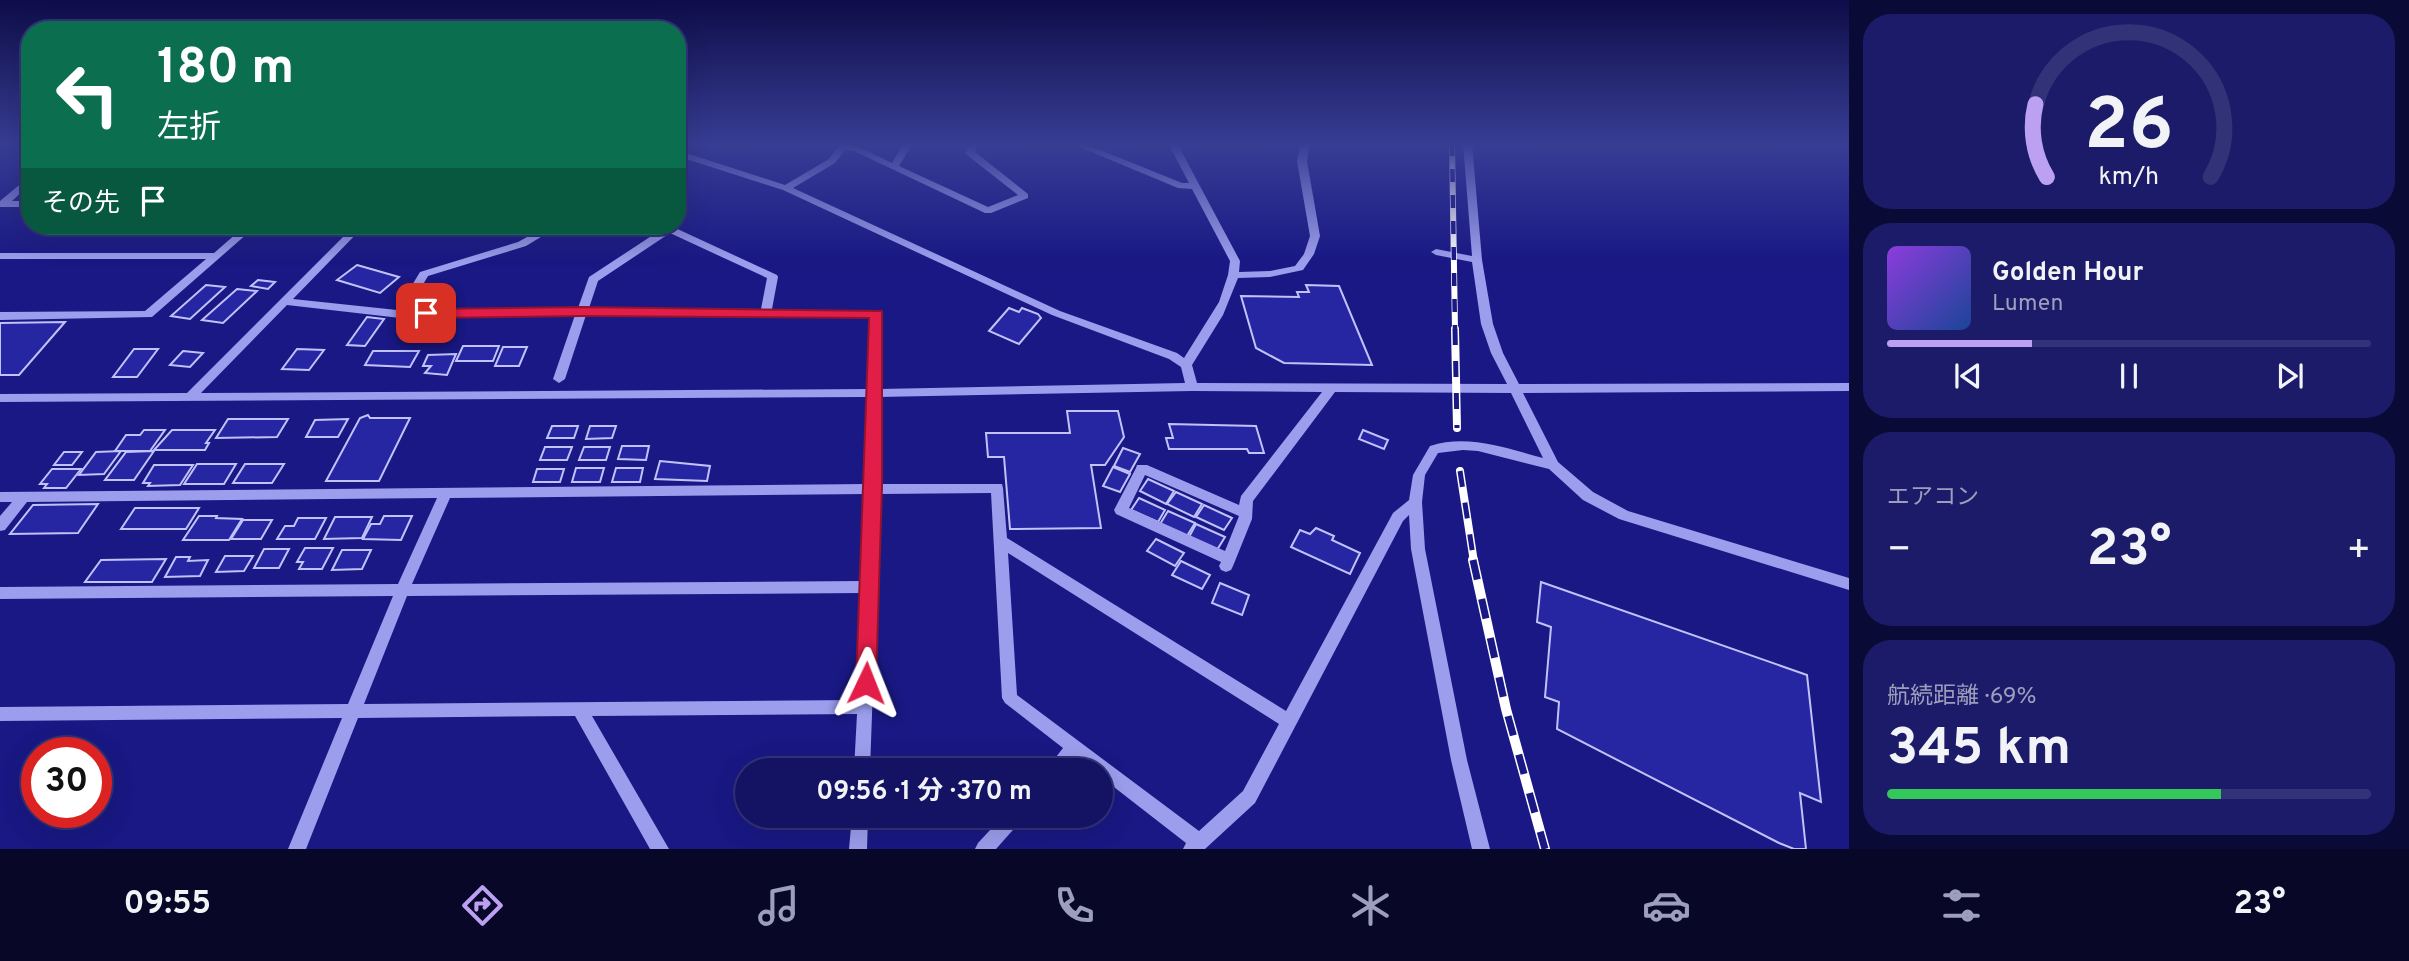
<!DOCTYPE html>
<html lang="ja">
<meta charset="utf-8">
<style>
body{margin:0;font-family:Overpass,"Noto Sans JP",sans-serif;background:#1c1b69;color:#f1f3f6;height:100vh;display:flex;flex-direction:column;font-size:26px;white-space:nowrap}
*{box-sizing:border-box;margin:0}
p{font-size:23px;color:#9d9ebe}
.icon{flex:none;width:38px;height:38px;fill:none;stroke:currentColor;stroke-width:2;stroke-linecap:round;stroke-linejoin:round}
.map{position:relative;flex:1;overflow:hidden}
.details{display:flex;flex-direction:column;gap:14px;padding:14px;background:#0a0a36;width:560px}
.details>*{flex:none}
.guide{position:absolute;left:21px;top:21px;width:665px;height:214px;border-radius:28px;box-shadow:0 7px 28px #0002,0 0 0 2px #323278;background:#0b6e4f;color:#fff;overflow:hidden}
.speed{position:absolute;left:21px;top:737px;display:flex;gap:14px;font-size:35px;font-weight:700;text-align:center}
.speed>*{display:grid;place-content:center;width:91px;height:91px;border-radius:50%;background:#131263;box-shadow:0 7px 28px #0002,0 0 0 2px #323278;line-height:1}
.speed .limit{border:10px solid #d22;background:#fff;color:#111}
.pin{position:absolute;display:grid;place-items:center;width:60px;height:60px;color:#fff;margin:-30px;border-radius:14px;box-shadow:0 4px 10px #0006}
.me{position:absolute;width:77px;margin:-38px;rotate:2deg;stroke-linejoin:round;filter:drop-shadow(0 0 5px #0008)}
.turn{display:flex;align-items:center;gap:24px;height:147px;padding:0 21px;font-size:32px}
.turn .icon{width:91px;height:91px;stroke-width:2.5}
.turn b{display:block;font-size:49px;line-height:60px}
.then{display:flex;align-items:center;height:66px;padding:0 21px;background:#0003;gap:14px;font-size:26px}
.big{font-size:52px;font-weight:700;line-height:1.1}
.details .tile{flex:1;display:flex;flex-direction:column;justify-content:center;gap:10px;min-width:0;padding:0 24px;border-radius:28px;background:#1c1b69}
.details .dial{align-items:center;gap:0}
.dial svg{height:182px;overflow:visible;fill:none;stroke:#323278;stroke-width:7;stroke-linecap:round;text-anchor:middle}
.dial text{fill:#f1f3f6;stroke:none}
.song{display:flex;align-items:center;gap:21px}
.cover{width:84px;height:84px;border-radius:10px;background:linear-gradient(135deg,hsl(270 70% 55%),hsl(220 70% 35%))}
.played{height:7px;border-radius:4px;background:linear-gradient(90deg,#bca0f2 30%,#323278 30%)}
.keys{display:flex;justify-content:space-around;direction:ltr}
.heat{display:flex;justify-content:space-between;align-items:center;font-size:38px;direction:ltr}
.charge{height:10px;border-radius:5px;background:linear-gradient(90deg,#34c759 69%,#323278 0)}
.trip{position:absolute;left:735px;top:758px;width:378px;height:70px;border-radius:35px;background:#131263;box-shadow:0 7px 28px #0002,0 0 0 2px #323278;font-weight:700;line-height:70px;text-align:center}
.tab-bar{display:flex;height:112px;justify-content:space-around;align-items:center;background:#080728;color:#9d9ebe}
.tab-bar .icon{width:49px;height:49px}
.tab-bar .current{color:#bca0f2}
.tab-bar b{font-size:32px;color:#f1f3f6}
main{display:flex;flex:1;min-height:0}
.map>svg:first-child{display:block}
</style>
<main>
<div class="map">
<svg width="1849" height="849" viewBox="0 0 1849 849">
<rect width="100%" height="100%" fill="#191884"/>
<g fill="#2626a2" stroke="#c1c2f9" stroke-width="2">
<path d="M357 265 399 277 380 293 337 280Z"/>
<path d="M258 280 275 282 268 289 251 286Z"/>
<path d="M206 285 225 287 190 319 171 316Z"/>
<path d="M1306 285 1339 286 1372 365 1284 363 1256 348 1241 296 1299 297 1297 292H1309Z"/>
<path d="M237 289 257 291 223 323 202 320Z"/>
<path d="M1009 308 1019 312 1022 308 1038 314 1041 318 1019 344 989 331Z"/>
<path d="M367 317 384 319 365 346 347 345Z"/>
<path d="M65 322 19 375H0V323Z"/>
<path d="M463 346H499L493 361H456Z"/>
<path d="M503 347H527L519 366H495Z"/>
<path d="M134 349H158L137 377H113Z"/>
<path d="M297 349 324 350 309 370 282 369Z"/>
<path d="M183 351 203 353 190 367 170 365Z"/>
<path d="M373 351H419L410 367 365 365Z"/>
<path d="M456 354 447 375 425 373 431 366H423L428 355Z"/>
<path d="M1067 411H1118L1124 437 1105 465H1091L1101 528 1010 529 1004 457H988L986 433H1070Z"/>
<path d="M368 415 370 418H410L379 481H326L360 418Z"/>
<path d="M228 419H288L277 437 216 438Z"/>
<path d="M348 419 338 437H306L315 420Z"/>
<path d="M1169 424 1256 426 1264 453H1249L1247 449H1169L1166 438H1173Z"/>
<path d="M552 426H578L574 438H547Z"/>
<path d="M590 426H616L612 438 586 439Z"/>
<path d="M144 430H165L150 451H115L126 435H140Z"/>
<path d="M172 430H215L206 443H209L205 450H154Z"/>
<path d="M1363 430 1388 440 1384 449 1359 439Z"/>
<path d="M622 446H649L646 460 618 459Z"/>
<path d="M545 447H572L567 460H540Z"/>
<path d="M584 447H610L606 460H579Z"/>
<path d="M1123 448 1140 454 1130 472 1114 466Z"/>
<path d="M121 451 104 474 79 475 96 452Z"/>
<path d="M154 451 134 480H105L126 452Z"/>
<path d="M64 452H82L72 465H54Z"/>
<path d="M660 461 710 466 707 481 655 479Z"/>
<path d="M197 464H236L224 484H184Z"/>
<path d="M245 464H284L272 483H233Z"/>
<path d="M154 465H193L180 485 148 486 150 483H143Z"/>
<path d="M1113 467 1130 474 1120 492 1103 486Z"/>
<path d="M576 468H604L600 482H572Z"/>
<path d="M616 468H643L640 482H612Z"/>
<path d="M52 469H81L66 488H44L47 484H40Z"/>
<path d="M537 469H564L560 482H533Z"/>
<path d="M1148 479 1174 491 1166 504 1140 491Z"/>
<path d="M1176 492 1202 504 1194 517 1167 504Z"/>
<path d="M1139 498 1165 510 1158 522 1131 510Z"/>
<path d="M98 504 78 533 10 534 33 505Z"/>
<path d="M1204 505 1232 518 1224 530 1196 517Z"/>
<path d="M135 508H199L186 529H121Z"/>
<path d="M1168 511 1195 523 1187 536 1160 524Z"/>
<path d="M199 516H217L216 518 242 519 229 540H183Z"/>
<path d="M384 516H412L401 540 363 539 371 524H380Z"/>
<path d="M335 517H372L362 538 324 539Z"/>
<path d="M298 518H326L315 539H277L285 526H294Z"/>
<path d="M243 520H272L261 539H231Z"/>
<path d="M1196 524 1225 537 1217 550 1189 537Z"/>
<path d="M1316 528 1334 536 1332 540 1360 553 1350 574 1291 547 1300 530 1310 534Z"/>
<path d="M1156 539 1184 553 1175 566 1147 551Z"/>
<path d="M305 548H333L322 569H299L303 562H297Z"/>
<path d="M264 549H289L279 568H254Z"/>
<path d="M342 550H371L362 569 332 570Z"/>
<path d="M225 556H253L244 571 216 572Z"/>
<path d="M176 557H190L188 561 208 560 200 576 165 577Z"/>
<path d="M166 559 152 582H85L101 560Z"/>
<path d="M1181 561 1210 575 1202 589 1172 575Z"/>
<path d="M1541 582 1807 675 1821 802 1800 793 1806 849H1794L1779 843 1557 729 1559 702 1545 697 1551 627 1537 622Z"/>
<path d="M1220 583 1249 595 1242 615 1212 603Z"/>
</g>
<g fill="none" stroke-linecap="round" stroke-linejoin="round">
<g fill="#9c9dec" fill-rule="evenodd">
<path d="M841 143H850L849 145 859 147 892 163 904 143H913L899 166 988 207 1018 195 967 155 965 153 970 143H979L975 152 1028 194V198L991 213H985L854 151 845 150 835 163 793 188 1060 311 1177 353 1184 358 1219 302 1228 275 1230 261 1192 189 1178 188 1070 143H1083L1182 183H1189L1168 143H1177L1240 261 1239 272 1270 271 1295 266 1304 254 1310 236 1297 161 1301 143H1310L1307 161 1320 236 1314 254 1303 270 1270 277 1238 278 1223 315 1192 365 1197 383 1507 384 1491 353 1481 324 1472 262 1436 255 1431 252 1436 249 1472 256 1463 143H1472L1482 260 1493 324 1503 353 1519 384 1849 383V391L1523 393 1558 462 1593 492 1628 511 1849 578V590L1619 519 1583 500 1549 469 1478 451 1463 450 1438 453 1425 475 1422 502 1425 549 1467 760 1490 849H1472L1451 760 1411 549 1409 515 1403 521 1255 803 1205 849H1183L1186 843 1101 777V770H1092L1075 757 1064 770H1046L1063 748 1005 703 1002 698 991 493 880 494 870 770H854L857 714 592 716 669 849H650L575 716 358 718 306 849H288L342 718 0 721V707L348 704 393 596 0 599V587L398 584 437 498 27 502 5 530 0 531V516L12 502H0V492L867 484V397L0 402V394L187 393 354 226H364L293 299 397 310 420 272 518 242 547 226H559L526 246 428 276 408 310 578 308 589 277 662 229 659 226H671L777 275 778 277 772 309 881 312 882 314 880 389 1185 383 1181 367 1169 359 1052 315 783 190 677 156V150L785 185 829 159ZM670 233 767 278 761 309 589 308 598 281ZM287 305 400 318 575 315 553 379 559 383 565 379 586 315 871 317 868 389 201 393ZM1192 391 1322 392 1241 496 1239 505 1147 465H1137L1136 468 1114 510 1116 514 1221 562 1219 566 1221 570 1226 572 1231 570 1233 566 1252 519 1253 501 1335 392 1511 393 1543 458C1505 448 1468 434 1430 446L1413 475 1409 500 1393 513 1286 711 1007 538 1003 488 1002 484H880L879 397ZM1145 475 1239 516 1225 551 1129 508ZM867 494 863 581 412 584 450 498ZM1008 553 1279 724 1243 791 1199 831 1017 695ZM862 593 857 700 364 704 407 596Z"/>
<path d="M30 176V184L12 201H30V207H0V201Z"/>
<path d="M245 226H256L152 317 0 320V312L145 311 206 259H0V253H214Z"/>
<path d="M852 816H868L867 849H849Z"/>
<path d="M1003 816H1022L1020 822 996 849H975L978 843Z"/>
</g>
<defs>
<path id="rail-far2" d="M1452 143 1455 330"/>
<g id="rail-far1">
<path d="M1455 329 1457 428"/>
<path d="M1460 471 1474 562"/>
</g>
<path id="rail" d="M1473 560 1506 709 1545 849"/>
</defs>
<use href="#rail-far2" stroke="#fff" stroke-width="6"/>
<use href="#rail-far1" stroke="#fff" stroke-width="8"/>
<use href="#rail" stroke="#fff" stroke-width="10"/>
<use href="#rail-far2" stroke="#191884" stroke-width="4.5" stroke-dasharray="13" stroke-linecap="butt"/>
<use href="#rail-far1" stroke="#191884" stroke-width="5" stroke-dasharray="16" stroke-linecap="butt"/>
<use href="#rail" stroke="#191884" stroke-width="7" stroke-dasharray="20" stroke-linecap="butt"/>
</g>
<linearGradient id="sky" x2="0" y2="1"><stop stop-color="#0e0d49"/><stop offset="0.55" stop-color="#383d94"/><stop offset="1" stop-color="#383d94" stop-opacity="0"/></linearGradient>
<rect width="1849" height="262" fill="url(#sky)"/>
<path fill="#e11d48" stroke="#92132f" stroke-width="2" d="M582 307 882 311V487L876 683 873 690 866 692 859 690 856 683 869 318 582 316 426 318 419 313 426 309Z"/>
</svg>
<div class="speed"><div class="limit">30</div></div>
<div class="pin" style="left:426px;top:313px;background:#d93025"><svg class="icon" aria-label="arrive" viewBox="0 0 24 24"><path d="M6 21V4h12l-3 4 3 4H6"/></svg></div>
<svg class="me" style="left:866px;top:683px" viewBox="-20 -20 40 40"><path d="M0-17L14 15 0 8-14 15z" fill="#e11d48" stroke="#fff" stroke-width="4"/></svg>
<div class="trip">09:56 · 1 分 · 370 m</div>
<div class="guide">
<div class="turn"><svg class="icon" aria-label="left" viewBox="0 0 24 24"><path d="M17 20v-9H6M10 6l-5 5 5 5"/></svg><div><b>180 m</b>左折</div></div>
<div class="then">その先<svg class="icon" aria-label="arrive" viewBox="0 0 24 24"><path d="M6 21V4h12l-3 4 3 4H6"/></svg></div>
</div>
</div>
<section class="details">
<div class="tile dial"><svg viewBox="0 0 100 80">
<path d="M14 69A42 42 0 1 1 86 69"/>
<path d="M14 69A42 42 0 0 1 9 37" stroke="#bca0f2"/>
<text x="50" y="56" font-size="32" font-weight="700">26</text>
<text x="50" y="72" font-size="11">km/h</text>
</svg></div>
<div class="tile">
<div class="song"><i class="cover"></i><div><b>Golden Hour</b><p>Lumen</p></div></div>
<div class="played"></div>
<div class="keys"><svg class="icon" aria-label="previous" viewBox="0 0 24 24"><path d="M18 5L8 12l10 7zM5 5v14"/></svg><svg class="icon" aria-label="pause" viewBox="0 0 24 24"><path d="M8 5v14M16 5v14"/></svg><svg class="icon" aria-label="next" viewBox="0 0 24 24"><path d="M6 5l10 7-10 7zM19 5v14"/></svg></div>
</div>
<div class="tile"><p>エアコン</p>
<div class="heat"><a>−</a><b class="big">23°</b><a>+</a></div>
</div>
<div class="tile"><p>航続距離 · 69%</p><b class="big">345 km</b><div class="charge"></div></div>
</section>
</main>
<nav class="tab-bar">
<b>09:55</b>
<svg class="icon current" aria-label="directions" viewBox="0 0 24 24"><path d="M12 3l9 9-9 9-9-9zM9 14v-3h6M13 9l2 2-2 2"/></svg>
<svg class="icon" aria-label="music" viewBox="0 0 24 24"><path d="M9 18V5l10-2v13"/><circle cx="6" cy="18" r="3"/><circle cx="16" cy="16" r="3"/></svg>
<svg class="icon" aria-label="phone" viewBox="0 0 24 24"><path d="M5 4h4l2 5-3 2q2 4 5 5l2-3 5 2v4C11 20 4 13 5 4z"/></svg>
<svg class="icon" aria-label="climate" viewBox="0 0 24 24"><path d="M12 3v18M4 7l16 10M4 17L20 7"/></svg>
<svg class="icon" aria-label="car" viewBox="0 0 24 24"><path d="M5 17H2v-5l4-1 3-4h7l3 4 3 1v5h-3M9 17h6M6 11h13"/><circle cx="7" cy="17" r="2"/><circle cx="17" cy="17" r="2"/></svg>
<svg class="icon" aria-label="filters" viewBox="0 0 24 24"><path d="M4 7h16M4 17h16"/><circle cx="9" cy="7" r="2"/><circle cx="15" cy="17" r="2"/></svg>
<b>23°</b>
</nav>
